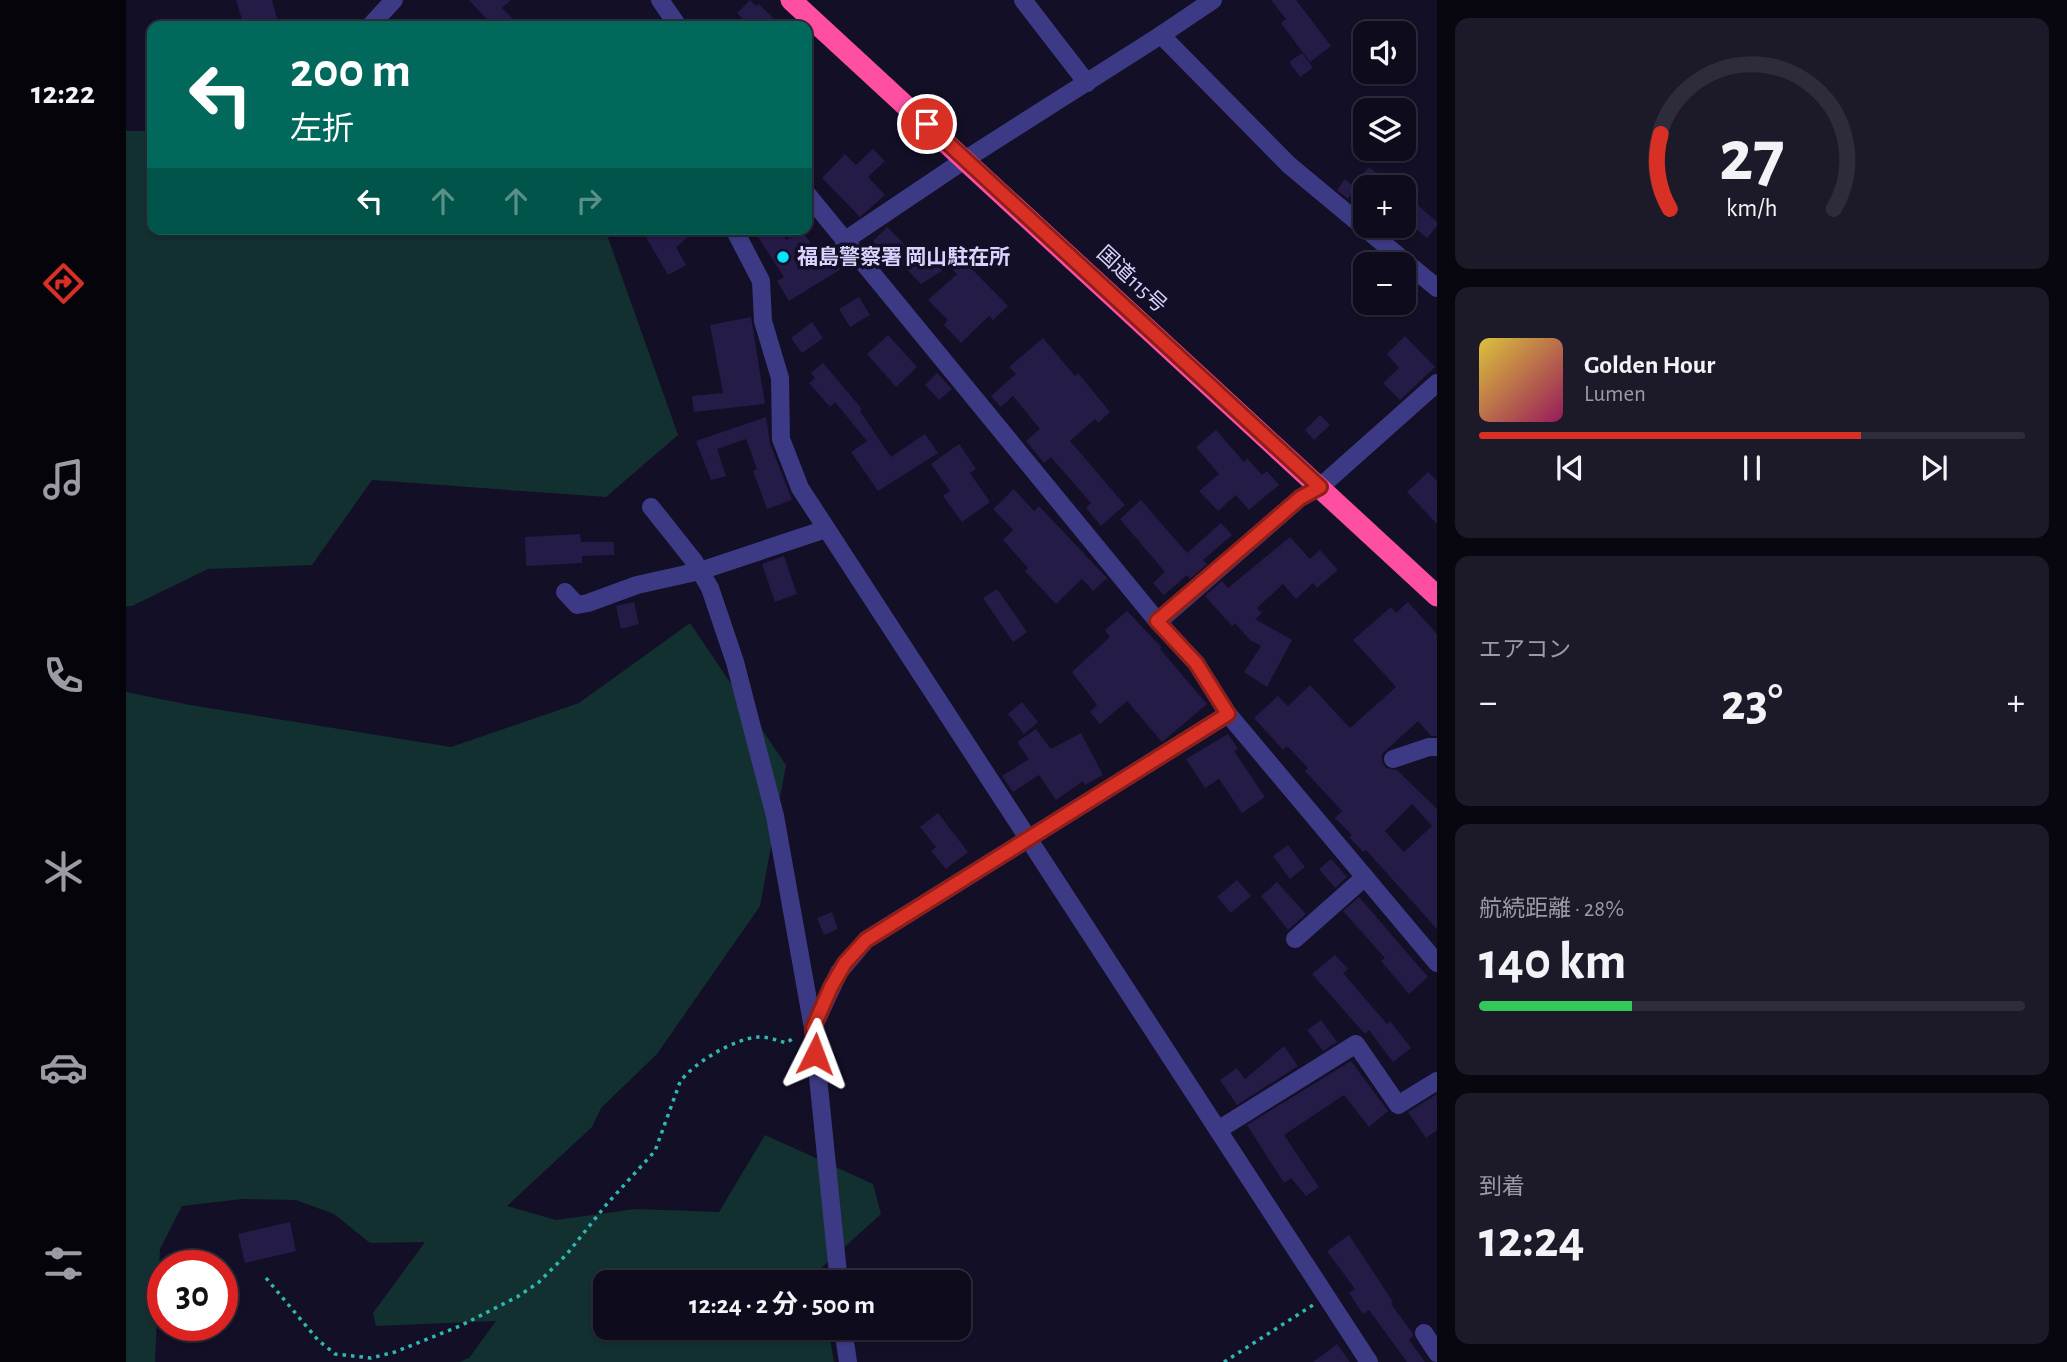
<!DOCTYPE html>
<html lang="ja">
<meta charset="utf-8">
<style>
body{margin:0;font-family:"Alegreya Sans","Noto Sans JP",sans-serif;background:#1c1929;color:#f1f3f6;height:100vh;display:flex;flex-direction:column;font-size:26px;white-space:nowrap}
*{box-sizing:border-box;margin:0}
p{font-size:23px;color:#9b9ba3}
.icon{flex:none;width:38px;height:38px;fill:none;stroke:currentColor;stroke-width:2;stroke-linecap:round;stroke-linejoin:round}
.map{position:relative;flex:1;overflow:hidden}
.side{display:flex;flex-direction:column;gap:18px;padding:18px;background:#08060f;width:630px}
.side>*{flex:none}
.hud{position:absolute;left:21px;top:21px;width:665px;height:214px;border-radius:14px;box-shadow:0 2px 5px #0004,0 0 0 2px #2e2b3b;background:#00695c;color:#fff;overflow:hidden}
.controls{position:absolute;left:1227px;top:21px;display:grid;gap:14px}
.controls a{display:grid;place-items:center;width:63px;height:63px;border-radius:14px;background:#0e0b1c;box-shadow:0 2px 5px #0004,0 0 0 2px #2e2b3b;font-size:35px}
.speed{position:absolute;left:21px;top:1250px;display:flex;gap:14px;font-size:35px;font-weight:700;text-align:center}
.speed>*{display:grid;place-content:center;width:91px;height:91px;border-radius:50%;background:#0e0b1c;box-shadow:0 2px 5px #0004,0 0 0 2px #2e2b3b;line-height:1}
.speed .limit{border:10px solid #d22;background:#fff;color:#111}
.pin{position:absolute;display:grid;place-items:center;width:60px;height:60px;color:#fff;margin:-30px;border:4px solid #fff;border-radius:50%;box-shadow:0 2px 7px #0007}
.me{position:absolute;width:77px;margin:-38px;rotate:3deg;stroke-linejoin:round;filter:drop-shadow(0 0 5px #0008)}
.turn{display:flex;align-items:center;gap:24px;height:147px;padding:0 28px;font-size:32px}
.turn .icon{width:91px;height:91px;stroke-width:2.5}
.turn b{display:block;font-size:49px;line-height:60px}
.lanes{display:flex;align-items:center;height:66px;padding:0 28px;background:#0003;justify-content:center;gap:35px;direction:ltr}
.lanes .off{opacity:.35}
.big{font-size:52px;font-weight:700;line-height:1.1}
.side .widget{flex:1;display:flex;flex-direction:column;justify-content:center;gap:10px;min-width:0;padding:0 24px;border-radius:14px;background:#1c1929}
.side .dial{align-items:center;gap:0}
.dial svg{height:182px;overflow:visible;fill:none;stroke:#2e2b3b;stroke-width:7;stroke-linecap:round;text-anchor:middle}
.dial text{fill:#f1f3f6;stroke:none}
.song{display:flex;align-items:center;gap:21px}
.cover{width:84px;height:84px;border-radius:10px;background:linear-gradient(135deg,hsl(50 70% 55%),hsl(330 70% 35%))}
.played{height:7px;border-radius:4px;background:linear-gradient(90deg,#d93025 70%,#2e2b3b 70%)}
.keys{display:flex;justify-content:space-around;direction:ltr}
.heat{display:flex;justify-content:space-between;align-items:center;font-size:38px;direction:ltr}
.charge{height:10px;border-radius:5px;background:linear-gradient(90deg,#34c759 28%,#2e2b3b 0)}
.trip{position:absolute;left:467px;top:1270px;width:378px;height:70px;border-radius:14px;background:#0e0b1c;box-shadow:0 2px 5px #0004,0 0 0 2px #2e2b3b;font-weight:700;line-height:70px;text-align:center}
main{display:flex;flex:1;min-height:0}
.tab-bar{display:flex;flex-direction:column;width:126px;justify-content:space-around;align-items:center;background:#06040b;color:#9b9ba3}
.tab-bar .icon{width:49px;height:49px}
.tab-bar .selected{color:#d93025}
.tab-bar b{font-size:32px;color:#f1f3f6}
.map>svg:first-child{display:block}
</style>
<main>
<nav class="tab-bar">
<b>12:22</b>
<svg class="icon selected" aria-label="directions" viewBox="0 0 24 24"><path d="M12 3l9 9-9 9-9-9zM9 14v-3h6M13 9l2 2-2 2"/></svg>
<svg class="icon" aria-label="music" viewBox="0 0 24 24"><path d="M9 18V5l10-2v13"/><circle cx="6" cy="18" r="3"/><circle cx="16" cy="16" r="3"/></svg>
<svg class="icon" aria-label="phone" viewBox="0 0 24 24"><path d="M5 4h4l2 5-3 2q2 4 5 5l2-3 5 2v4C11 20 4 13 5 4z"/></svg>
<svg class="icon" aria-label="climate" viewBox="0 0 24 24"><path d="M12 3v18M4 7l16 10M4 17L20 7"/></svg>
<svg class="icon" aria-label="car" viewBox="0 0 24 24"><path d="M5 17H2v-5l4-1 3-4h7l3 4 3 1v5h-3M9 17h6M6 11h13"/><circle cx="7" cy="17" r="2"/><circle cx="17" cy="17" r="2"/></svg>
<svg class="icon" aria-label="filters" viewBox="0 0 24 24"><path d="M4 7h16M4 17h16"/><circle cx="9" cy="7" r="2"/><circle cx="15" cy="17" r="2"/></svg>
</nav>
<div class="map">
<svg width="1311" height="1362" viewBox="0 0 1311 1362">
<rect width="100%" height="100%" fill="#130f26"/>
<g fill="#12302f">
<path d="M0 131H26V229H479L552 435 480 497 246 480 186 565 82 569 6 606H0Z"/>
<path d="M564 623 660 765 634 906 531 1054 475 1108 466 1127 381 1206 430 1220 509 1209 593 1212 639 1135 747 1184 755 1214 693 1270 695 1283H480V1328H702L708 1362H333L343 1358 370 1321 250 1326 247 1313 299 1242 244 1243 208 1214 170 1200 116 1199 56 1206 34 1249 29 1362H0V692L64 705 325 747 453 703Z"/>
</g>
<g fill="#241b47" fill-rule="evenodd">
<path d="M110 0H146L153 26H118Z"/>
<path d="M343 0H385L376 8 394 26H367Z"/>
<path d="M624 0 630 6 633 4 655 26H607L616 18 611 13Z"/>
<path d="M1145 0H1170L1205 46 1184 62 1155 23 1160 19Z"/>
<path d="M1176 53 1187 68 1174 77 1163 62Z"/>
<path d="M747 149 759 161 742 177 759 195 734 217 696 178 719 154 730 165Z"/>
<path d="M1243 167 1268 187H1228L1230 189 1222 199 1211 190 1219 179 1227 186Z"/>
<path d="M1278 193 1311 222V226L1301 238 1278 219Z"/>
<path d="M761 227 786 252 793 245 817 270 795 284 766 254 763 257 747 241Z"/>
<path d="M535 229H572L550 247 560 265 542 275 520 237Z"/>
<path d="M627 229H653L660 240 676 230 692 255 703 249 715 269 663 301 651 281 658 277Z"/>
<path d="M837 260 882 306 867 320 863 316 835 343 818 325 822 320 802 300 831 274 827 270Z"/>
<path d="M733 297 744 315 724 327 713 309Z"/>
<path d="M625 317 639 404 568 412 566 396 597 393 584 325Z"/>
<path d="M686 322 697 338 676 353 665 338Z"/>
<path d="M762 335 791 367 770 387 741 354Z"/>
<path d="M1279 336 1309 367 1274 400 1257 383 1273 368 1261 354Z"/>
<path d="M917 338 949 376 952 373 984 412 972 423 969 419 944 441 999 505 975 526 960 508 965 503 925 457 918 463 900 441 914 429 887 396 875 407 865 396 890 374 883 367Z"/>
<path d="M697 363 736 409 734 411 750 435 741 441 709 402 704 407 683 383 689 378 685 373Z"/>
<path d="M811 373 826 389 813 400 799 385Z"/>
<path d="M1194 415 1204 425 1188 440 1179 430Z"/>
<path d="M640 417 644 443 666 500 641 509 627 471 631 469 620 439 591 449 600 476 585 480 570 441Z"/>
<path d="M1090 430 1118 462 1121 458 1136 475 1141 471 1153 485 1123 510 1110 495 1092 511 1073 491 1093 474 1070 447Z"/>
<path d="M799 434 812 453 752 491 725 452 750 435 765 457Z"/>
<path d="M833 444 850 469 844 473 864 502 836 522 817 496 824 491 805 464Z"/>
<path d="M1302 472 1311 481V524L1281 492Z"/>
<path d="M888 489 908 511 913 506 981 578 967 591 956 579 930 604 899 571 902 568 877 540 887 530 867 509Z"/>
<path d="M1015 500 1061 553 1095 523 1106 535 1077 560 1081 564 1064 579 1061 575 1038 595 1027 583 1039 572 994 519Z"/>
<path d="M454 534 455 542H488V555L456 556V563L400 566 399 537Z"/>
<path d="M1164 537 1184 559 1194 550 1212 570 1191 588 1187 583 1170 599 1157 584 1131 608 1136 613 1129 619 1166 640 1141 687 1118 672 1135 646 1124 640 1109 623 1106 626 1079 596 1096 581 1102 588Z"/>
<path d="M658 556 671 594 649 602 636 564Z"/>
<path d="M871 589 901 632 887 642 857 598Z"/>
<path d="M508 602 513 624 495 629 490 606Z"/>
<path d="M1282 602 1311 634V736H1305L1292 721 1256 754V762L1260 768 1271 770 1311 809V929L1240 850 1237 852 1223 837 1226 835 1209 818 1216 811 1179 771 1182 768 1161 746 1157 750 1128 718 1152 696 1162 706 1184 685 1224 728 1270 687 1227 640 1265 607 1270 613ZM1286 804 1306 826 1278 852 1259 831Z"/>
<path d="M1001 611 1036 648 1034 649 1081 704 1036 742 1001 701 974 724 964 712 971 705 946 672 984 637 979 630Z"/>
<path d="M896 702 912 722 898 734 882 714Z"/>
<path d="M910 729 925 749 955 733 977 775 959 785 957 781 930 800 913 775 887 792 876 776 903 759 891 742Z"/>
<path d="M1102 734 1112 749 1108 751 1139 797 1116 813 1093 779 1079 788 1060 759Z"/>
<path d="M812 813 842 852 820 869 805 851 810 847 794 827Z"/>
<path d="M1162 845 1179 867 1164 879 1147 856Z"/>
<path d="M1205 859 1221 877 1209 888 1193 869Z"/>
<path d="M1111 880 1125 896 1105 913 1091 897Z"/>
<path d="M1151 882 1180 914 1162 930 1135 896Z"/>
<path d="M1233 897 1302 977 1283 994 1255 961 1259 958 1217 911Z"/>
<path d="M706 912 712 929 698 935 691 918Z"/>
<path d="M1209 955 1222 969 1217 973 1261 1024 1264 1021 1285 1048 1267 1062 1243 1030 1239 1034 1186 974Z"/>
<path d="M1195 1020 1211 1042 1197 1051 1181 1030Z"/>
<path d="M1158 1046 1172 1066 1111 1105 1094 1080 1111 1068 1119 1079Z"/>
<path d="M1225 1061 1262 1111 1243 1127 1218 1095 1158 1135 1193 1187 1180 1196 1165 1178 1158 1183 1121 1125Z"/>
<path d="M1311 1094V1130L1300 1138 1282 1112Z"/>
<path d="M164 1222 170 1251 119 1263 112 1234Z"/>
<path d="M1223 1235 1267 1302 1265 1304 1287 1334V1336L1283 1340 1299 1362H1281L1243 1310 1237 1314 1223 1293 1229 1289 1201 1251Z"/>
<path d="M1211 1344 1224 1362H1187Z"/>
</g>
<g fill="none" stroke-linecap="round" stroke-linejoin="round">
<g stroke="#2fb8b0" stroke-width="3.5" stroke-dasharray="3.5 5" stroke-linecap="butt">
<path d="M140 1278 192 1340 209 1354 245 1358 269 1352 334 1326 391 1297 412 1283 441 1254 480 1205 529 1151 554 1082C567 1063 609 1038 633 1037 642 1037 651 1040 660 1043L669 1037"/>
<path d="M1098 1362 1187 1305"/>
</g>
<g stroke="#3d3a85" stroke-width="18">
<path d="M534 0 552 26"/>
<path d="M897 0 961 83"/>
<path d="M244 26 268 0"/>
<path d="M1035 35 1087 0"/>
<path d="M681 194 1032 622 1070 663 1102 714 1311 963"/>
<path d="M608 229 635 281 637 321 654 378 655 439 674 488 1243 1362"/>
<path d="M718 241 840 159 1035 35 1163 165 1311 288"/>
<path d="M525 507 568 561 584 588 609 662 649 816 687 1028"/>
<path d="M439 592 451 605 462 603 511 585 574 571 700 529"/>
<path d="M1032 622 1174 498 1194 487 1311 383"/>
<path d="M1267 759 1303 747H1311"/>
<path d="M1169 939 1239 877"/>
<path d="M1092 1130 1230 1044 1272 1105 1311 1081"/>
<path d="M713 1283 687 1028 713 972 740 940 1102 714"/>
<path d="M717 1328 722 1362"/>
<path d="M1298 1333 1311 1353"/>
</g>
<path stroke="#ff4fa3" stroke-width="21" d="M665 0 1311 596"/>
</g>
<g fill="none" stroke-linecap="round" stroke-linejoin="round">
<defs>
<path id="route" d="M689 1054 687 1028 705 987 719 963 740 940 1102 714 1070 663 1031 621 1174 498 1194 487 801 124"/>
</defs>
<use href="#route" stroke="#8d1f18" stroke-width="18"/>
<use href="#route" stroke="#d93025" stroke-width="12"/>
</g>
<circle fill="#00e5ff" stroke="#130f26" stroke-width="2.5" cx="657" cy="257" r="7"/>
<g text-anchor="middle" stroke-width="7" stroke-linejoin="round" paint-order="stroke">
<g font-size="21" font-weight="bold" fill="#d9d4ff" stroke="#130f26" text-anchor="start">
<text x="671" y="264">福島警察署 岡山駐在所</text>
</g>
<g font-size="21" fill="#d9d4ff" stroke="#130f26">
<text transform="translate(1006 279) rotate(43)" y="7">国道115号</text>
</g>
</g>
</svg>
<div class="controls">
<a><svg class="icon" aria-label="sound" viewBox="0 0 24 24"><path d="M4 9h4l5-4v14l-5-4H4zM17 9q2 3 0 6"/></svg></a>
<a><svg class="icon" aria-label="layers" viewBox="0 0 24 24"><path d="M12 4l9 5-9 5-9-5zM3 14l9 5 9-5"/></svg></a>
<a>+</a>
<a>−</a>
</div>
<div class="speed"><div class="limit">30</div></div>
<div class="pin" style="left:801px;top:124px;background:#d93025"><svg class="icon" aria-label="arrive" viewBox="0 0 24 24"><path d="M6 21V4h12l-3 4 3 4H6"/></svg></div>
<svg class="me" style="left:689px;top:1054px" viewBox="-20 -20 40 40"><path d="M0-17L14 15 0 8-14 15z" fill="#d93025" stroke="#fff" stroke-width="4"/></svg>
<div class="trip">12:24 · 2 分 · 500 m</div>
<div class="hud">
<div class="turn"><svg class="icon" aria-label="left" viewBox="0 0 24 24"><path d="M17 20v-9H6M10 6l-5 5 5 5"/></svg><div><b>200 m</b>左折</div></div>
<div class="lanes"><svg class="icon" aria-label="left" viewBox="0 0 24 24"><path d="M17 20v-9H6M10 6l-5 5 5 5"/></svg><svg class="icon off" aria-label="ahead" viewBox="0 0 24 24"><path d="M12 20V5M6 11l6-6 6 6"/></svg><svg class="icon off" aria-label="ahead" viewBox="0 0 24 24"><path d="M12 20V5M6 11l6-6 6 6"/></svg><svg class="icon off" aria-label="right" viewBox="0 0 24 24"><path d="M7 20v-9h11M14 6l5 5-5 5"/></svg></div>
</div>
</div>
<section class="side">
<div class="widget dial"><svg viewBox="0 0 100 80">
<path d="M14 69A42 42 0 1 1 86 69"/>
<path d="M14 69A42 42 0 0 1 10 36" stroke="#d93025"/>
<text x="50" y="56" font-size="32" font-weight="700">27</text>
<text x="50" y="72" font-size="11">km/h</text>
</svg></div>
<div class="widget">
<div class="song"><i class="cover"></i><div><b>Golden Hour</b><p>Lumen</p></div></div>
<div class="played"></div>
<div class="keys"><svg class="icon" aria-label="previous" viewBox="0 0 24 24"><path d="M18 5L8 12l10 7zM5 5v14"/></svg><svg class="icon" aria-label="pause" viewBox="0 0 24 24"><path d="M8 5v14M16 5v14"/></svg><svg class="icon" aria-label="next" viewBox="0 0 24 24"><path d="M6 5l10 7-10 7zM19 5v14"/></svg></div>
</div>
<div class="widget"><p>エアコン</p>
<div class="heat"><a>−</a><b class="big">23°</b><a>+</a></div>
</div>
<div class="widget"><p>航続距離 · 28%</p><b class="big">140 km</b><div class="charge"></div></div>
<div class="widget"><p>到着</p><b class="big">12:24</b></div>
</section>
</main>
